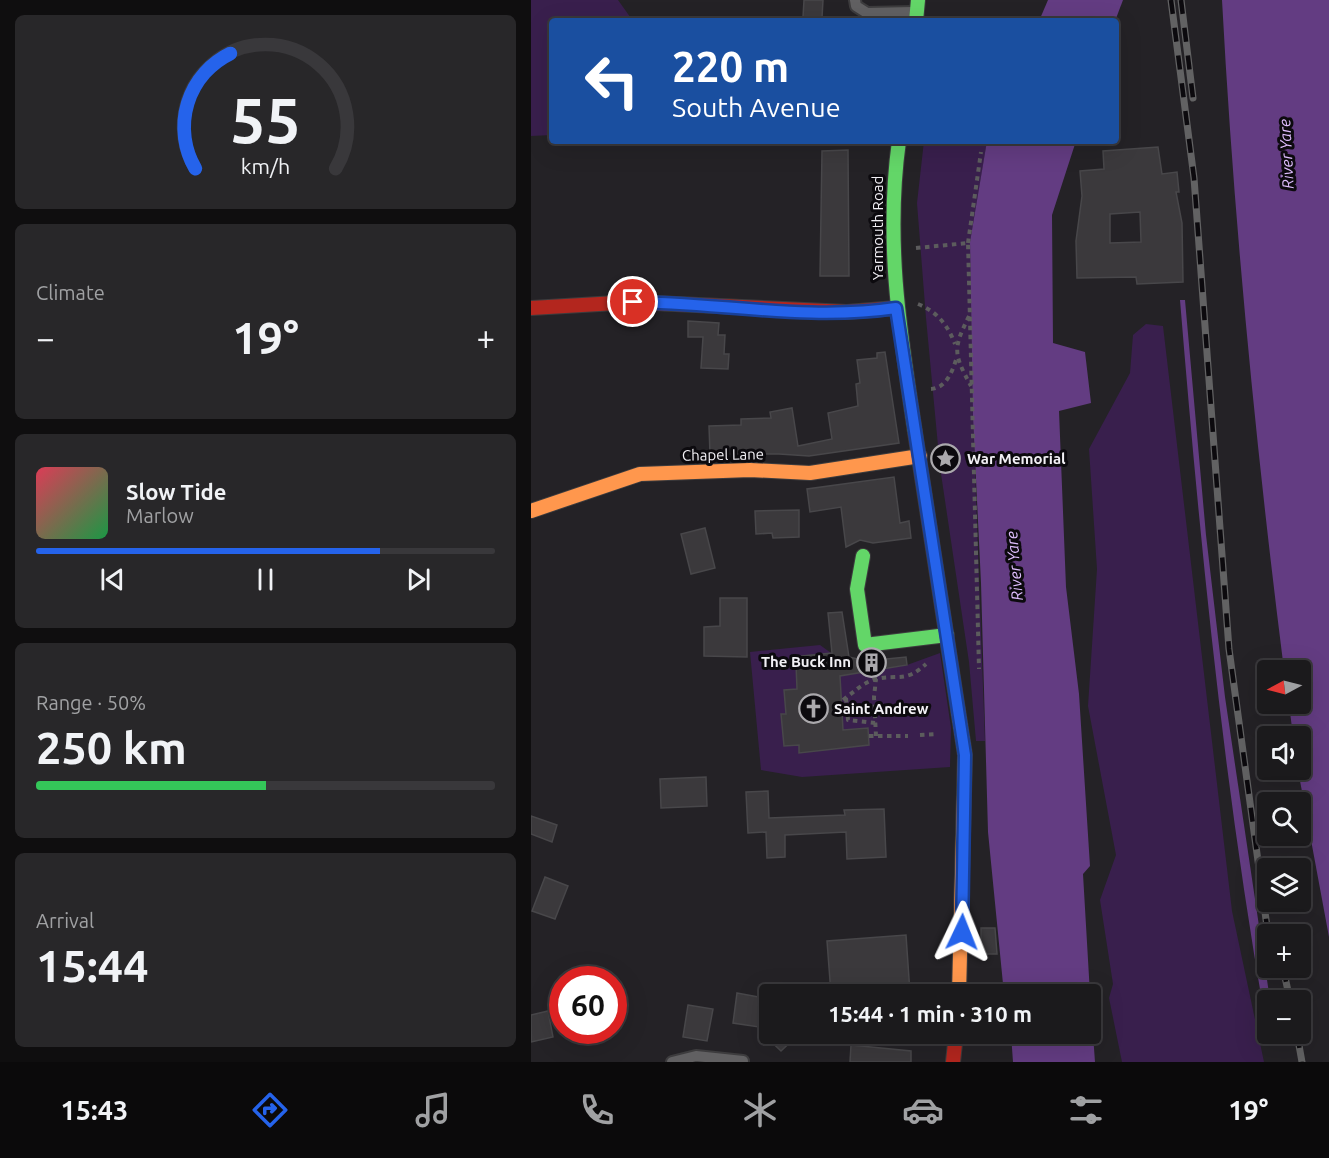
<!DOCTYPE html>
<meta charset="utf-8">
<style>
body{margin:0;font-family:Ubuntu,sans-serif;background:#282729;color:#f1f3f6;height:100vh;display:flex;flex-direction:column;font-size:22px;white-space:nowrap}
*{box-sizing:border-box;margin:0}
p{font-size:20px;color:#a0a1a3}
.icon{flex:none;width:33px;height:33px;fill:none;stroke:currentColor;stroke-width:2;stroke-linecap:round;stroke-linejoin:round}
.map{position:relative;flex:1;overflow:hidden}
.details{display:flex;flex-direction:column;gap:15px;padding:15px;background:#0f0e0f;width:531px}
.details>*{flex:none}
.top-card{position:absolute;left:18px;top:18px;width:570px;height:126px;border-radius:6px;box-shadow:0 6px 24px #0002,0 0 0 2px #39383b;background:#1a4fa0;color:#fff;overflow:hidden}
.needle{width:39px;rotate:263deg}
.fabs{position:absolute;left:726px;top:660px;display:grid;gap:12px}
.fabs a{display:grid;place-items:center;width:54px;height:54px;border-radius:6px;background:#1b1a1c;box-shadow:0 6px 24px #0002,0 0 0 2px #39383b;font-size:30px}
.speed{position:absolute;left:18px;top:966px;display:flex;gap:12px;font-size:30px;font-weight:700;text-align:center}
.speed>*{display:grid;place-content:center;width:78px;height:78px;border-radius:50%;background:#1b1a1c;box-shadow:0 6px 24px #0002,0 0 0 2px #39383b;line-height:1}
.speed .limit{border:9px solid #d22;background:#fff;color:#111}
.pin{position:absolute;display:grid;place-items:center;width:51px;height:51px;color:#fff;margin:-26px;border:3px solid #fff;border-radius:50%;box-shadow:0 2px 6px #0007}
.me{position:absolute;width:66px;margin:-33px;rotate:2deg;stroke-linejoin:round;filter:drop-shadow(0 0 4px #0008)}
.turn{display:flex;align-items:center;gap:21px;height:126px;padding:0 24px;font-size:27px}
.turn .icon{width:78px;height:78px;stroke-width:2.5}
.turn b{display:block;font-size:42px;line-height:51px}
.big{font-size:45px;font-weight:700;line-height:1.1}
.details .widget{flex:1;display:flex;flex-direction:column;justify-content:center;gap:9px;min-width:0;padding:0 21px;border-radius:9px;background:#282729}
.details .dial{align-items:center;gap:0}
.dial svg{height:156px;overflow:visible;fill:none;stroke:#39383b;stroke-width:7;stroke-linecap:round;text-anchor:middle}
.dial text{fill:#f1f3f6;stroke:none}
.song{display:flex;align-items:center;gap:18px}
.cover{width:72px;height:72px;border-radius:9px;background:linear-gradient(135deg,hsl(350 70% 55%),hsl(140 70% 35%))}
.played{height:6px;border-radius:3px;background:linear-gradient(90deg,#2563eb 75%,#39383b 75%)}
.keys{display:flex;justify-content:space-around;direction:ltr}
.heat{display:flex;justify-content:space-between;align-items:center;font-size:33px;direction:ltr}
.charge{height:9px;border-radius:4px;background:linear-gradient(90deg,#34c759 50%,#39383b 0)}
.trip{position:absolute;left:228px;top:984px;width:342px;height:60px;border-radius:6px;background:#1b1a1c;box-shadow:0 6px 24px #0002,0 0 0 2px #39383b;font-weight:700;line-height:60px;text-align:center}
.tabs{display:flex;height:96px;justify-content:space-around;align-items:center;background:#0b0a0b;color:#a0a1a3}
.tabs .icon{width:42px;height:42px}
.tabs .current{color:#2563eb}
.tabs b{font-size:27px;color:#f1f3f6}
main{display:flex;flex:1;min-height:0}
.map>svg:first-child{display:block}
</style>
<main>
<section class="details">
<div class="widget dial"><svg viewBox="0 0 100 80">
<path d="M14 69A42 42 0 1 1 86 69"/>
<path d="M14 69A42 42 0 0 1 32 10" stroke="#2563eb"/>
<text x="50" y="56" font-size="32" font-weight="700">55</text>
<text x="50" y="72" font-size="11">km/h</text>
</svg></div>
<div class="widget"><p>Climate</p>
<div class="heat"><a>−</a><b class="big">19°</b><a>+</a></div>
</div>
<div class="widget">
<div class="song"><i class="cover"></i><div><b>Slow Tide</b><p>Marlow</p></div></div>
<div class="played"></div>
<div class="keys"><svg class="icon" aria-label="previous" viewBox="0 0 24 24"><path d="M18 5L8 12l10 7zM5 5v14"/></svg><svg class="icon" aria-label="pause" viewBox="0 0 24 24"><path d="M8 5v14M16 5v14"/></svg><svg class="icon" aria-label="next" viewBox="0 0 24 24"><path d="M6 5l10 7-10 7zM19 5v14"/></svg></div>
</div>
<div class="widget"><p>Range · 50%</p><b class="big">250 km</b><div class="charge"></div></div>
<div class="widget"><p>Arrival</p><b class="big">15:44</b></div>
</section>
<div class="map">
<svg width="798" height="1062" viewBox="0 0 798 1062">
<rect width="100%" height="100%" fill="#242226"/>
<g fill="#391f4d">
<path d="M0 0H87L102 21H21V135L0 136Z"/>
<path d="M393 141 456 142 439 242 442 417 454 741H445L438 662 409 467 395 318 386 203Z"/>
<path d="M615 324 632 326 701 911 733 1062H591L578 998 582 984 569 900 585 855 557 706 566 569 558 449 599 373 602 335Z"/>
<path d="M289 645 307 658 310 676 376 665 409 653 420 728 419 767 271 777 230 770 219 652Z"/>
</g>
<g fill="#633c82">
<path d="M517 0H592L584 21H508Z"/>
<path d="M691 0H798V937L767 770H770V736H762L758 704H770V670H753C725 448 703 224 691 0Z"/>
<path d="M456 141H545L521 215 522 343 554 352 560 403 528 411 535 587 548 694 559 866 552 874 559 994H473L457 832 450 583 442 417 439 242Z"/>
<path d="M649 300H654L675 535 694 697 739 1000H736V1030C693 789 669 544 649 300Z"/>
<path d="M560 1006 564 1062H482L480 1034H560Z"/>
</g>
<g fill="#3b393c" stroke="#48474a" stroke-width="1.5" fill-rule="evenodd">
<path d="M273 0H292L291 18 272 17Z"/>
<path d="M627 147 631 174 646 172 648 192H645L651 223 652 282 606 284 605 277 546 278 545 241 551 196 549 171 573 169 572 151ZM609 212 610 242 579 243V214Z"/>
<path d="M317 150 318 276H289L291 151Z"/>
<path d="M157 321 188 323 187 335H194L193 354H198L197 369 170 368 172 337H157Z"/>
<path d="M354 352 368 443 278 456 248 454H179L178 426 210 425V419L240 418 239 412 261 408 267 446 301 439 297 413 327 406 325 384 329 383 326 360 346 358V353Z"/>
<path d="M363 477 369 523 378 521 380 538 342 543 329 540 315 547 310 507 279 512 276 489Z"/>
<path d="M268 510V537L242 538 241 533 225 534 224 511Z"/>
<path d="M174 528 184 568 160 574 150 534Z"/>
<path d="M189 598H216V657L173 656V627L189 626Z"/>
<path d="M311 612 318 657 335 661 375 657 376 665 309 676 312 730 337 728 338 745 268 753V745L253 746 250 714H255L253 690 266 689 265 664 271 656 301 653 297 613Z"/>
<path d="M175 777 176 806 130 808 129 779Z"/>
<path d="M237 791 238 818 314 815 313 810 353 809 355 857 316 859 315 832 254 835V857L236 858 235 832 217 833 215 792Z"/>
<path d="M0 816 26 825 21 842 0 834Z"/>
<path d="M14 877 37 886 24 919 1 911Z"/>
<path d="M450 928H464L466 954H450Z"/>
<path d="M375 935 379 993 300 994 296 941Z"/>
<path d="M206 993 233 998 228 1027 202 1023Z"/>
<path d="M157 1005 182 1009 176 1041 152 1037Z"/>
<path d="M17 1011 22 1037 0 1042V1015Z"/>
<path d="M232 1034H268L250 1051Z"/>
<path d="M320 1045 380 1051V1062H319Z"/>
</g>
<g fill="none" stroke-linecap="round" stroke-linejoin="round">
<defs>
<g id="lane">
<path d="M324 0 325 6 336 13 383 12"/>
<path d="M141 1062 165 1056 212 1061"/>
</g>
<g id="fast">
<path d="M385 21 387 0"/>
<path d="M368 141C354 241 369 333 384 432"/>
<path d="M332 556 326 589 334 645 416 635"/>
</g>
<g id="slow">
<path d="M0 511 109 474 219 470 279 473 389 456"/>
<path d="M427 710 434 755 428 994"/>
</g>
<g id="jam">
<path d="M0 308 102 302 316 312 365 308"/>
<path d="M384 432 427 710"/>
<path d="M422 1062 425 1034"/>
</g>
</defs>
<use href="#lane" stroke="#3d3c3e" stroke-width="14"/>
<use href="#fast" stroke="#3d3c3e" stroke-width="16"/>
<use href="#slow" stroke="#3d3c3e" stroke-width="16"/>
<use href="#jam" stroke="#3d3c3e" stroke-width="16"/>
<g stroke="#5c5c5d" stroke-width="4" stroke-dasharray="4.5 4.5" stroke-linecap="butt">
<path d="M437 243 450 152"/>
<path d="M385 248 437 243 448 669"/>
<path d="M387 304C407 312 417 326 424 344"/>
<path d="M438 316C422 349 422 353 440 386"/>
<path d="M400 389C415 388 421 372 425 360"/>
<path d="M315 698 317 720 344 723"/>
<path d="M312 700C323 692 331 683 345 679 368 674 374 683 395 664"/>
<path d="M389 735 407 734"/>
<path d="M338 736H377"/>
<path d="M345 736 343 697 345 679"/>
<path d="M450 1035 476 1037"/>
</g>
<use href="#lane" stroke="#616062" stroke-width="10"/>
<use href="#fast" stroke="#63d668" stroke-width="14"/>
<use href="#slow" stroke="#ff974d" stroke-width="14"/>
<use href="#jam" stroke="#b3261e" stroke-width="14"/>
<defs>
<g id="rail">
<path d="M640 0 663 178 698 649 737 934"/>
<path d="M650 0 662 98"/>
<path d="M752 968 759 1000"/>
<path d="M766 1034 771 1062"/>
</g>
</defs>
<use href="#rail" stroke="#626263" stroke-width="7"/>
<use href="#rail" stroke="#0c0a0e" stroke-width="4.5" stroke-dasharray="14" stroke-linecap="butt"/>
</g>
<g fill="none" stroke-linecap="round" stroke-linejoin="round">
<defs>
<path id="route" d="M102 302C189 303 278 321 365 308L434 755 431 932"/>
</defs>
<use href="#route" stroke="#184099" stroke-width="15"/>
<use href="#route" stroke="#2563eb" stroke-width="10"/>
</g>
<defs>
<symbol id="sight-ring" viewBox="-11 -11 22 22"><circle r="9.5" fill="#0c0a0e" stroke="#aba9ad" stroke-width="1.5"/><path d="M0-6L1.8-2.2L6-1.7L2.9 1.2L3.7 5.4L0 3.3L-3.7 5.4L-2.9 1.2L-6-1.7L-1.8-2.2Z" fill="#aba9ad"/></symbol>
<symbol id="building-ring" viewBox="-11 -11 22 22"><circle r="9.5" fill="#0c0a0e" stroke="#aba9ad" stroke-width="1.5"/><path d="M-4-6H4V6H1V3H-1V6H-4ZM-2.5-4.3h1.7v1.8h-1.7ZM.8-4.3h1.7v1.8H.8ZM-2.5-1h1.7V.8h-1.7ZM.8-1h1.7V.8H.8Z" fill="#aba9ad"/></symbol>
<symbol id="church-ring" viewBox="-11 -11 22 22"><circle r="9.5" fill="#0c0a0e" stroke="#aba9ad" stroke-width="1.5"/><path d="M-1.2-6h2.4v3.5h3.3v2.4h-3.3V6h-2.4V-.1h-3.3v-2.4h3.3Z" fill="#aba9ad"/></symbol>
</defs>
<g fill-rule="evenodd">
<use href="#sight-ring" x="398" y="442" width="33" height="33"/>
<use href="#building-ring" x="324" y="646" width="33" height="33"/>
<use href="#church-ring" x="266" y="692" width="33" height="33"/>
</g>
<g text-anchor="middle" stroke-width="6" stroke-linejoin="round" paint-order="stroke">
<g font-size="15" fill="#f3f1f6" stroke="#0c0a0e">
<text transform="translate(347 228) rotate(-90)" y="5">Yarmouth Road</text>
<text transform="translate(192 455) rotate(-1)" y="5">Chapel Lane</text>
</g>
<g font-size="15" font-weight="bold" fill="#f3f1f6" stroke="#0c0a0e" text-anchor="start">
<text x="436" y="464">War Memorial</text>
<text x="320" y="667" text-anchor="end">The Buck Inn</text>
<text x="303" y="714">Saint Andrew</text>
</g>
<g font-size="16" font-style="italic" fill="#debdfd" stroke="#0c0a0e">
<text transform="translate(755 154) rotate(-93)" y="6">River Yare</text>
<text transform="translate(483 566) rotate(-95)" y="6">River Yare</text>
</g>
</g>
</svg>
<div class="fabs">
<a><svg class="needle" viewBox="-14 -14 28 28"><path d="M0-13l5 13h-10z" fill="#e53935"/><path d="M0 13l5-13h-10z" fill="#a0a1a3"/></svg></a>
<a><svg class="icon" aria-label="sound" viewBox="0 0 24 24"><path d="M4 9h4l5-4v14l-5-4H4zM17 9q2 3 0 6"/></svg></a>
<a><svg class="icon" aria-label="search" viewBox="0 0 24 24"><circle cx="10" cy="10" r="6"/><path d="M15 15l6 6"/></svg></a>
<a><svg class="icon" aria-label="layers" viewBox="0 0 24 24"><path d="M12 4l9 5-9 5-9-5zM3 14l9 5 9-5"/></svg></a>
<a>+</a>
<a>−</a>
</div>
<div class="speed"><div class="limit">60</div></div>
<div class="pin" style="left:102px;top:302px;background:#d93025"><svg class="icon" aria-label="arrive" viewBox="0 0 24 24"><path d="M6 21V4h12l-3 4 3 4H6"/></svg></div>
<svg class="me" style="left:431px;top:932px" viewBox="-20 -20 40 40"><path d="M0-17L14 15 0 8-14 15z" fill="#2563eb" stroke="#fff" stroke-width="4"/></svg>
<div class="trip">15:44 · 1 min · 310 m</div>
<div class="top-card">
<div class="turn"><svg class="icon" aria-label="left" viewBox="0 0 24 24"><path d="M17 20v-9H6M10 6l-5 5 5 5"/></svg><div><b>220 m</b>South Avenue</div></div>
</div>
</div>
</main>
<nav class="tabs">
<b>15:43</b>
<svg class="icon current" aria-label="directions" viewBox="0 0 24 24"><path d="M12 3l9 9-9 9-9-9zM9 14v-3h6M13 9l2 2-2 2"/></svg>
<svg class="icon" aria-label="music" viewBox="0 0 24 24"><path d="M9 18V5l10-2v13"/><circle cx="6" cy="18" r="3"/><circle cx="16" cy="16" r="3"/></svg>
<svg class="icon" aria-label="phone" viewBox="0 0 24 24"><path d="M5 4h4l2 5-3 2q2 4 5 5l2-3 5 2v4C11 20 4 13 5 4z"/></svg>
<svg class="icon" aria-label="climate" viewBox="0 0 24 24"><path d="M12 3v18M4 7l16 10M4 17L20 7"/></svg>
<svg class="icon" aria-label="car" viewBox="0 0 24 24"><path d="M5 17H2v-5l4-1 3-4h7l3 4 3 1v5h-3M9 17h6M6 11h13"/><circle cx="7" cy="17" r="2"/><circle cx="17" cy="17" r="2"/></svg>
<svg class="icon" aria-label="filters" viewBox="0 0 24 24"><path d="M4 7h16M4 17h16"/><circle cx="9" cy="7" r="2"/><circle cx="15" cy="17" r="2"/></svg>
<b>19°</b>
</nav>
